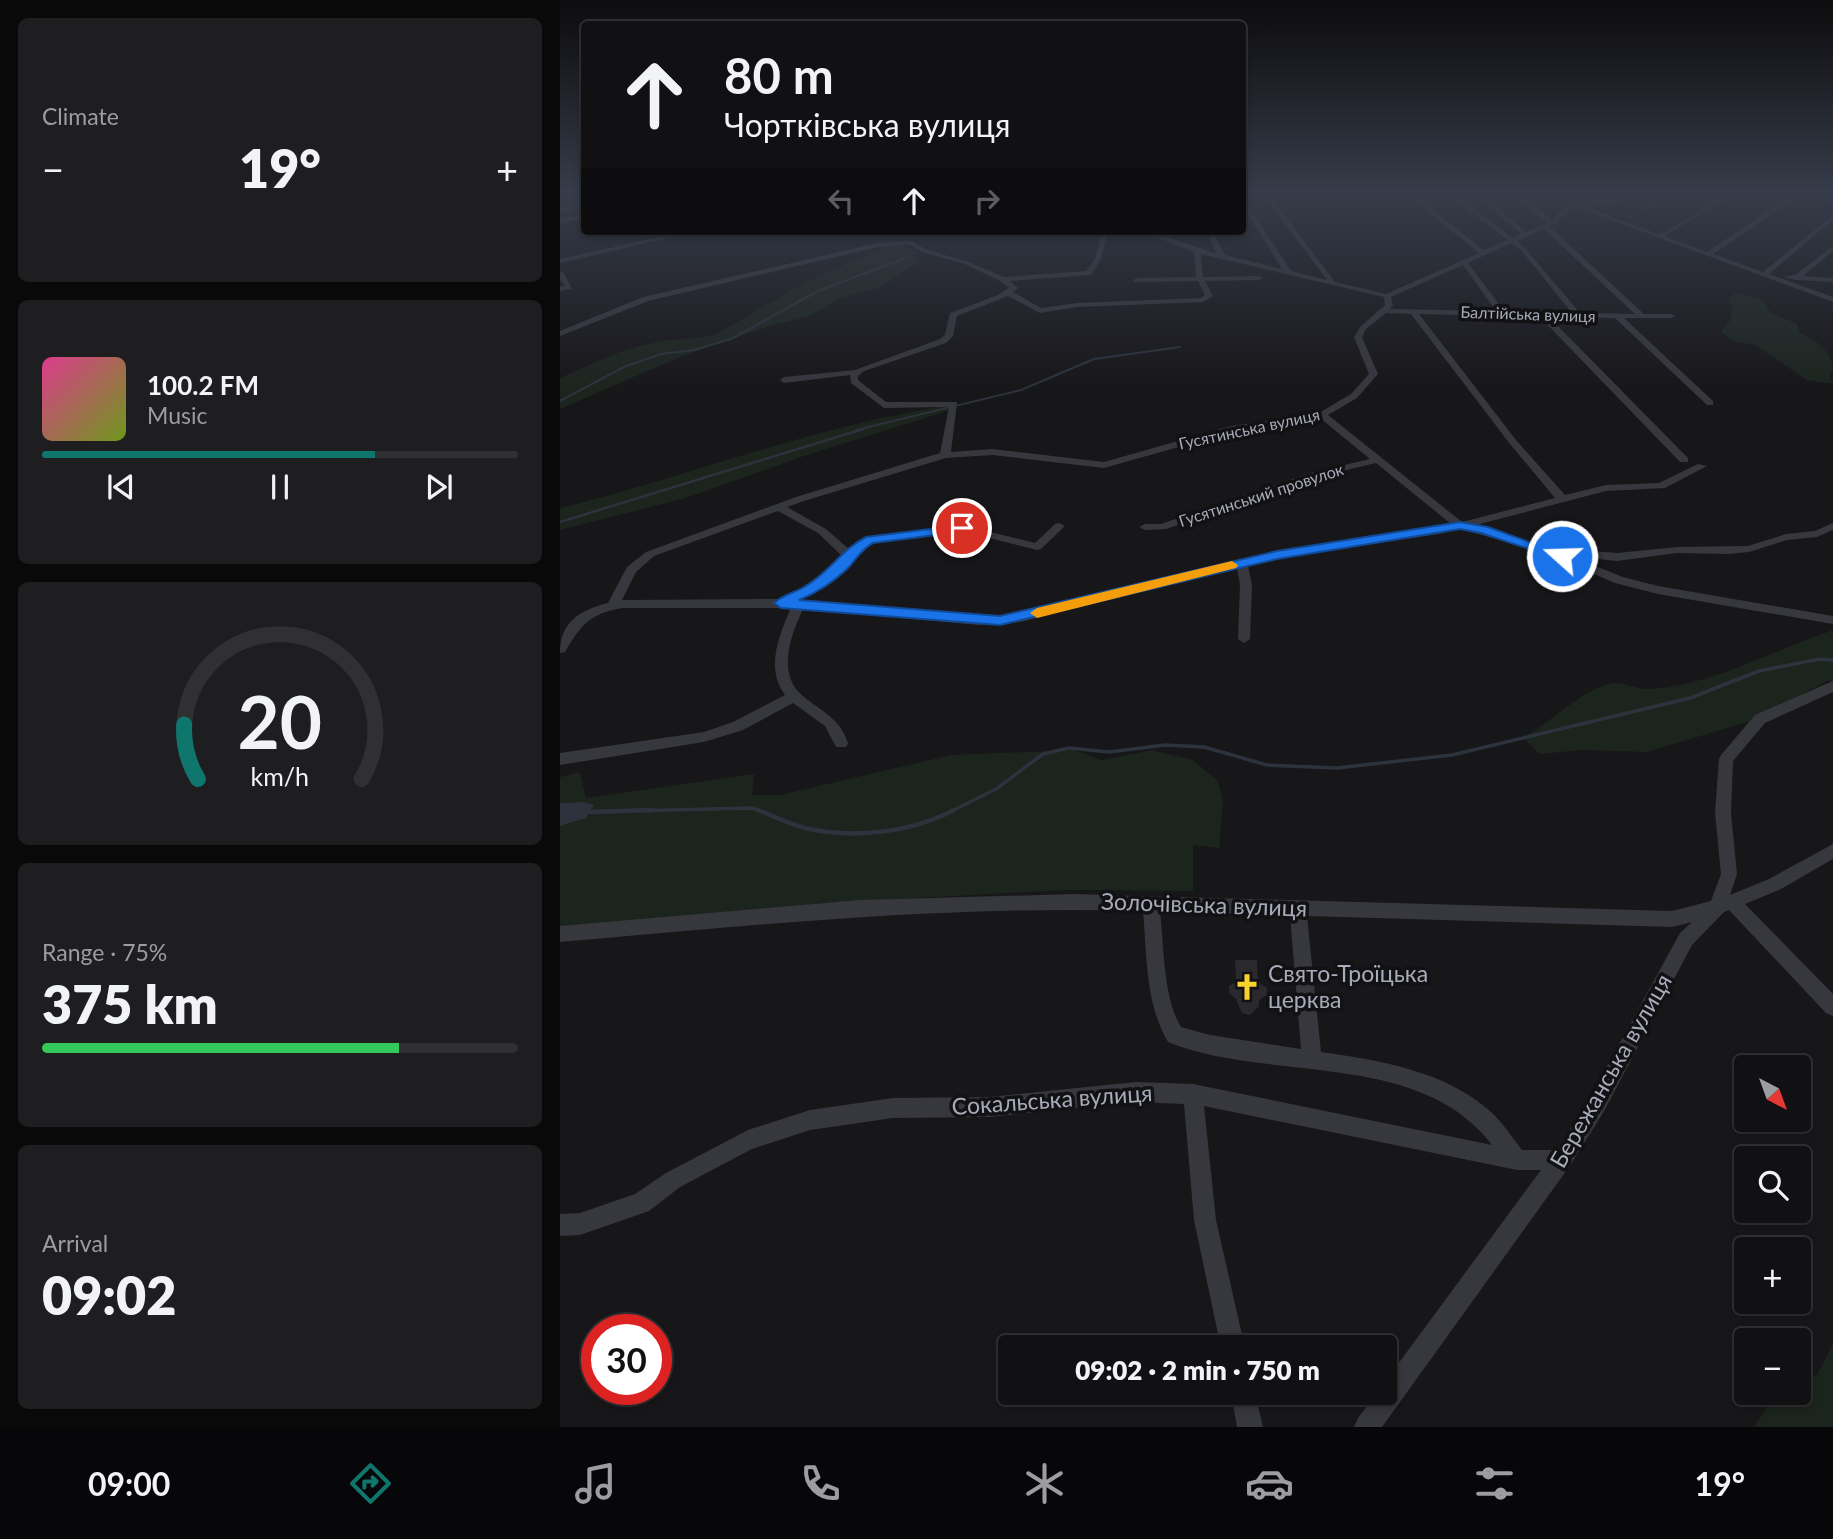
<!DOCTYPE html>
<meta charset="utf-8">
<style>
body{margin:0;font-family:Lato,sans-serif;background:#1e1e21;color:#f1f3f6;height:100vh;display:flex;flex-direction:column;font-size:26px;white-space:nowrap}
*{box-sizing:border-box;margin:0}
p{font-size:23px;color:#9c9da0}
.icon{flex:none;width:38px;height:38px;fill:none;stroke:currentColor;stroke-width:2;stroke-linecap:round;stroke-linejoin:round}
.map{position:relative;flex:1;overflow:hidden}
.drawer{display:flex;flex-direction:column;gap:18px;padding:18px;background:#09090a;width:560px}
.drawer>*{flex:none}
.top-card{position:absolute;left:21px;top:21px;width:665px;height:214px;border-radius:7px;box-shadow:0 4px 10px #0003,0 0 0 2px #303033;background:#111013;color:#f1f3f6;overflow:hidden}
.needle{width:46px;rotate:139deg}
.controls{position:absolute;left:1174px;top:1055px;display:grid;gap:14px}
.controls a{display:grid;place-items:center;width:77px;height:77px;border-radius:7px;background:#111013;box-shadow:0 4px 10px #0003,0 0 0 2px #303033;font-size:35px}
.speed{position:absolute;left:21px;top:1314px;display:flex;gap:14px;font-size:35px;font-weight:700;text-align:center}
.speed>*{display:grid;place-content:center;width:91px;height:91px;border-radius:50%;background:#111013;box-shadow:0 4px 10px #0003,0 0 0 2px #303033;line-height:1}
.speed .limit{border:10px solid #d22;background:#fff;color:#111}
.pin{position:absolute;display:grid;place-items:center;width:60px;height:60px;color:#fff;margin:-30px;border:4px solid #fff;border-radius:50%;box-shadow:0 2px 7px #0007}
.me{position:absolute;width:77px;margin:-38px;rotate:290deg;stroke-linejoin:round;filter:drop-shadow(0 0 5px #0008)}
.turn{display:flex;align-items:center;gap:24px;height:147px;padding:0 28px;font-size:32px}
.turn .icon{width:91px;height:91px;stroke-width:2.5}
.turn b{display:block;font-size:49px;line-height:60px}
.lanes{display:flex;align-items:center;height:66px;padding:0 28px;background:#0003;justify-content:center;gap:35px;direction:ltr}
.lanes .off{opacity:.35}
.big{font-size:52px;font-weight:800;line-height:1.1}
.drawer .widget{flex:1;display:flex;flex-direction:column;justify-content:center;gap:10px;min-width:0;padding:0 24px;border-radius:10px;background:#1e1e21}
.drawer .dial{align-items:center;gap:0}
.dial svg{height:182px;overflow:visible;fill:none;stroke:#303033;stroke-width:7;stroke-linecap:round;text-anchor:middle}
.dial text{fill:#f1f3f6;stroke:none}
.song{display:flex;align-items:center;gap:21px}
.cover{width:84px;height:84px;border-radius:10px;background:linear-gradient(135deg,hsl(330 70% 55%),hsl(80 70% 35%))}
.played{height:7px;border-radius:4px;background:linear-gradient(90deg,#0f766e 70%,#303033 70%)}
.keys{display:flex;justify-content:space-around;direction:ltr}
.heat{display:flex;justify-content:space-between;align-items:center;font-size:38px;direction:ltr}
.charge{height:10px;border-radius:5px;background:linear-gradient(90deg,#34c759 75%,#303033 0)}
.trip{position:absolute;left:438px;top:1335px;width:399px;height:70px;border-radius:7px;background:#111013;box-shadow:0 4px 10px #0003,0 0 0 2px #303033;font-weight:800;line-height:70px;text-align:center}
.tabs{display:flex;height:112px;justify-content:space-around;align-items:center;background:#070608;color:#9c9da0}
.tabs .icon{width:49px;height:49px}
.tabs .current{color:#0f766e}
.tabs b{font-size:32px;color:#f1f3f6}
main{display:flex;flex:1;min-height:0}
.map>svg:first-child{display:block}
</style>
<main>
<section class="drawer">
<div class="widget"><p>Climate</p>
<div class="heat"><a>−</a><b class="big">19°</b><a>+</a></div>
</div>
<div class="widget">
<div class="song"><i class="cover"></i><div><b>100.2 FM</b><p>Music</p></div></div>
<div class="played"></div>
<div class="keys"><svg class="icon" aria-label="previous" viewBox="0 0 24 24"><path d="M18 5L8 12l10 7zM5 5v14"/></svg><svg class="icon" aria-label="pause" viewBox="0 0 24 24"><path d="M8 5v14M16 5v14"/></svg><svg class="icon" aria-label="next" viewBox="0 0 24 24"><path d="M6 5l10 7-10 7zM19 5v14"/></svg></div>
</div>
<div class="widget dial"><svg viewBox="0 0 100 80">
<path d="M14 69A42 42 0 1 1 86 69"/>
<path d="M14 69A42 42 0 0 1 8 45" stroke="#0f766e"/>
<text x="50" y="56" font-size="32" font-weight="700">20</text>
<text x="50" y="72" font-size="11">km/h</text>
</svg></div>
<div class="widget"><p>Range · 75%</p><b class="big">375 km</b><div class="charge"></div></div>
<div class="widget"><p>Arrival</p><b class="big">09:02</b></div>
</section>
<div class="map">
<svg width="1273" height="1427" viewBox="0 0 1273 1427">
<rect width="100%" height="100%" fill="#171619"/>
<g fill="#1c241e">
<path d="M332 244H342L358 253 356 256 359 261 320 287 281 298 246 317 212 325 122 356 0 409V378C30 365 60 349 93 343 115 338 137 340 158 333L248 281Z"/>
<path d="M1175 293 1202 299 1211 313 1237 324 1240 333C1258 342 1273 351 1273 372L1269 374 1273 384 1247 380 1195 345 1174 341 1161 332 1171 319 1172 306 1168 299Z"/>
<path d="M393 405 394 409 247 455 126 498 0 530V508C131 476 259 424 393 405Z"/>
<path d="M1273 630V683L1269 680 1194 720 1087 752 1022 750 980 754 963 738C989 724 1025 686 1054 683 1066 682 1078 690 1090 689 1154 685 1214 650 1273 630Z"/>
<path d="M515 750 541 760 592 750 633 760 658 781 663 802 659 848 633 845V891L506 890 264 903 0 936V826L26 818 23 802 0 803V777L20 772 26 798 194 774 192 795H220L391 755Z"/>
<path d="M1273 1344V1427H1194L1215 1393H1239V1380L1257 1375Z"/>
</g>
<path fill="#2c333d" d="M23 802 34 805 26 818 0 826V803Z"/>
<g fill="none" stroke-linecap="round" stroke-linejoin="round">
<g stroke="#2c333d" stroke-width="2">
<path d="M1084 211 1093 203 1095 193"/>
<path d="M0 401 64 367 101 354 134 350 171 339 258 291 351 256"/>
<path d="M296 430 461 390 534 359 620 347"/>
</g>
<path stroke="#2c333d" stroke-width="2.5" d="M0 522 303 429"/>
<g stroke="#2c333d" stroke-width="3.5">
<path d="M30 812 192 808 203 812"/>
<path d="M390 812 436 789 483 754 509 748 549 752 605 745 644 747 707 765 777 768 892 755 1130 698 1199 671 1260 659 1273 660"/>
</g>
<g stroke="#2c333d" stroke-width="4.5">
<path d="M198 810C213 816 229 824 245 828 292 839 350 833 394 810"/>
<path d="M30 812 93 810"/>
</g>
</g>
<path fill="#2a292d" d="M675 960H697L698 982 707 988V995L699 1000V1006L690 1015 682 1013 676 999 669 993V986L676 982Z"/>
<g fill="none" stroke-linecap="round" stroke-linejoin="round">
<g fill="#37373e" fill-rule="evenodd">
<path d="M0 193H24V195L0 197Z"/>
<path d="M702 193H708L775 282 826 294 919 253 845 193H851L924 250 947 240 887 193H893L953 238 961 234 914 193H920L966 232 987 223 951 193H957L992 220 1007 205 1013 204 1003 193H1009L1019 203 1071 197 1073 200 1023 206 1098 234 1106 232 1169 193H1176L1104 236 1147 252 1231 196 1216 193 1273 198V202L1237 197 1153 254 1203 272 1273 215V220L1209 274 1273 297V302L1016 207 1011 208 996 223 989 226 1084 314H1111L1115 316 1111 318H1064L1153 401V405H1147L1055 318 989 317 1128 458V462H1120L980 317 859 314 956 440 1005 495 1046 485 1099 483 1138 464 1147 466 1105 488 1046 491 912 526 994 548 1057 553 1117 547 1188 546 1226 534 1255 531 1273 523V530L1257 537 1227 540 1189 552 1169 554 1117 553 1057 561 1010 556 1063 577 1098 586 1273 616V624L1098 594 1055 583 1004 561 1002 559 1007 556 994 554 899 529 879 534 717 558 688 566 692 585 690 639 684 643 678 639 680 585 677 568 460 622 419 625 243 609C231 635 216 674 243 696 262 712 280 718 288 743L286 747H276L265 726 233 703 183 730 144 742 0 765V753L144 732 173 722 225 695C205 669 219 635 231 608H62C29 614 21 625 5 652L0 653C0 622 20 610 48 603L67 567 86 552 236 497 380 453 389 407 324 408 291 383 290 375 224 383 220 380 224 377 295 370 380 339 385 335 390 313 438 295 449 288 440 281 405 264 363 252 348 244 318 247 88 301 0 336V331L83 297 318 243 351 241 367 250 409 262 444 277 526 271 535 259 542 231H548L541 259 531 275 450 281 458 288 453 292 481 308 517 303 641 298 645 295 638 281 574 282 573 280 577 278 636 277 634 252 580 231H589L657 254 646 231H652L665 255 722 269 682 205V197L731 271 767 280ZM984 229 1075 314 1020 313 965 248 957 241ZM951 243 961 250 1012 313 944 311 908 263ZM641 254 824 297 825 305 801 326 794 337 809 374 791 394 759 413 671 426 544 462 432 449 391 452 397 402H326L298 380V376L304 371 386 343 393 336 397 316 448 296 480 313 517 307 643 302 653 296 645 281 699 280 703 278 699 276 643 277ZM903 265 936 311 830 309 833 305 831 297ZM826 313 851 314 950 444 995 498 902 522 768 415 797 398 818 374 802 337 806 329ZM760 418 810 459 750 473 601 524H585L579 527 585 530 606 529 757 477 816 463 891 524 717 552 460 614 419 617 238 600 270 581 313 543 402 531 477 550 481 549 505 526 499 523 495 524 475 543 402 525 310 537 301 540 290 550 266 529 227 507 244 501 386 458 432 455 544 468 672 432ZM218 511 258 533 283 557 255 581 221 599 62 600 76 572 94 556Z"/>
<path d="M23 207 24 210 0 212V208Z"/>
<path d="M24 214V218L0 223V219Z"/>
<path d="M125 231H137L0 263V259Z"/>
<path d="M1273 246V251L1243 276 1273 278V282L1236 280 1223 277 1235 275Z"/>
<path d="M0 271 4 273 12 289 0 291V287L5 286 0 279Z"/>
<path d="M1273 681V692L1205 723 1173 761 1171 813 1177 874 1170 895 1209 879 1273 844V859L1221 889 1185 904 1273 994V1016L1266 1013 1169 910 1164 912 1132 945 1043 1113 1009 1167 822 1427H794L798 1418 817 1393H824V1383L981 1170H957L644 1106 656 1220 685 1348H661L634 1220 624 1104 576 1102 430 1117 333 1118 250 1130 192 1149 120 1187 89 1211 20 1235 0 1236V1214L20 1213 75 1194 106 1173 188 1130 250 1110 333 1098 430 1097 576 1082 633 1084 932 1145C859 1049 709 1083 608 1042 585 1003 587 954 583 911 388 905 194 925 0 942V926L300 900 514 894 1112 911 1151 901 1161 874 1155 813 1159 759 1161 755 1195 715ZM600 911 730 915 741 1049 650 1035 621 1027C603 998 604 945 600 911ZM747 916 1112 927 1132 922 1120 933 1029 1099 997 1150H962C952 1137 943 1123 931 1112 886 1071 819 1060 761 1052Z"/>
<path d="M671 1393H695L703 1427H677Z"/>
</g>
</g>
<linearGradient id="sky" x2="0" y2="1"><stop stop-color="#0d0c0e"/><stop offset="0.49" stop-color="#363c49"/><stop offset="1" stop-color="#363c49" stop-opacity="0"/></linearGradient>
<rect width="1273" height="392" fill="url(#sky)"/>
<path fill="#1a73e8" stroke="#114b97" stroke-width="2" d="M900 522 928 527 1008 556 1002 560 921 533 900 529 717 559 440 625 221 608 214 603C222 595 234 593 244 587 268 574 282 549 306 537L402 525 407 526V531L313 543C300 550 296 560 286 570 272 583 256 593 239 600L440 616 717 551Z"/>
<path fill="#f59e0b" d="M672 561 678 565 676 568 477 618 470 613 477 608Z"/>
<defs>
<symbol id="church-bare" viewBox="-9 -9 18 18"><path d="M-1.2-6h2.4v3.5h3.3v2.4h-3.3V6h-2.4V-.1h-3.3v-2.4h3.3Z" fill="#fad22d" stroke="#121114" stroke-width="2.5" paint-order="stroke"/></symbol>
</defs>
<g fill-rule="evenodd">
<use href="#church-bare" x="668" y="968" width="38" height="38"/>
</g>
<g text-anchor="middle" stroke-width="7" stroke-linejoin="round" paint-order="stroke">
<g font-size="16" fill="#a8abb9" stroke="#121114">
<text transform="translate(968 314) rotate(2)" y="6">Балтійська вулиця</text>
<text transform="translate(689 429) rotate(-12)" y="6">Гусятинська вулиця</text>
<text transform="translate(701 495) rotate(-18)" y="6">Гусятинський провулок</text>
</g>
<g font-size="23" fill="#a8abb9" stroke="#121114">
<text transform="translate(644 905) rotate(2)" y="8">Золочівська вулиця</text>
<text transform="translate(1051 1071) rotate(-60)" y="8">Бережанська вулиця</text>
<text transform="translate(492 1100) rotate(-4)" y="8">Сокальська вулиця</text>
</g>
<g font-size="23" fill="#a8abb9" stroke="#121114" text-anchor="start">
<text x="708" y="982">Свято-Троїцька<tspan x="708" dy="26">церква</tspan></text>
</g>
</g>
</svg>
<div class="controls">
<a><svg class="needle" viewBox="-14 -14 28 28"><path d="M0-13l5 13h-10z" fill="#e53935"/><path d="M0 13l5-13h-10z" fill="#9c9da0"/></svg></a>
<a><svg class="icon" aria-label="search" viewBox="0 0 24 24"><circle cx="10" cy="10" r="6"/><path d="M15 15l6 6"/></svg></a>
<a>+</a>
<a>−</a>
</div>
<div class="speed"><div class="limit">30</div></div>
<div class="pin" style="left:402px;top:528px;background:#d93025"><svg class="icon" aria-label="arrive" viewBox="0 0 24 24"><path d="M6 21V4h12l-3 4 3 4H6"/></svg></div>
<svg class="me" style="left:1002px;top:556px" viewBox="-20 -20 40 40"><circle r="17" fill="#1a73e8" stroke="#fff" stroke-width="3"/><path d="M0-11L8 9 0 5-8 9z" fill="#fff"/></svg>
<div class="trip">09:02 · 2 min · 750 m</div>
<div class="top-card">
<div class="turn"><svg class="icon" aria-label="ahead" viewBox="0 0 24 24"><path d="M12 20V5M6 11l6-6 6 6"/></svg><div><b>80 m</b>Чортківська вулиця</div></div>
<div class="lanes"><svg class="icon off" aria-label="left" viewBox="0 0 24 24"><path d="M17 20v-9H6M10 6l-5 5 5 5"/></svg><svg class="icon" aria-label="ahead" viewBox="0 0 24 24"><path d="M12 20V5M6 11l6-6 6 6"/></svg><svg class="icon off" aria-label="right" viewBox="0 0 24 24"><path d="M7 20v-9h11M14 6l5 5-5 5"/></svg></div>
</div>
</div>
</main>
<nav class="tabs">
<b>09:00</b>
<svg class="icon current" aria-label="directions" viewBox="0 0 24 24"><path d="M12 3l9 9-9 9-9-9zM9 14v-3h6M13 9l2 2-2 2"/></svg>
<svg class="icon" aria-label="music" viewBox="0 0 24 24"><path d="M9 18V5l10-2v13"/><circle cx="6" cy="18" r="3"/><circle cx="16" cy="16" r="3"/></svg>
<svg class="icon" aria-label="phone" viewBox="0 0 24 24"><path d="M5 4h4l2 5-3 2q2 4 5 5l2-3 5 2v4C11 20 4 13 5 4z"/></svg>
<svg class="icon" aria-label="climate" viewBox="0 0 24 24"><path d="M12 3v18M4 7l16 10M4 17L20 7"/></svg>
<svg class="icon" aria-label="car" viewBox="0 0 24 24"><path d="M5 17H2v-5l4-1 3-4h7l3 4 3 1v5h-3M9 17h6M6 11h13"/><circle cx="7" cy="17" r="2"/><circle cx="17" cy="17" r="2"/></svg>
<svg class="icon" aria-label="filters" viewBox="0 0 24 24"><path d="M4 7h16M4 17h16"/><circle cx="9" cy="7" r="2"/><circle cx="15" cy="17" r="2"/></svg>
<b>19°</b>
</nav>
